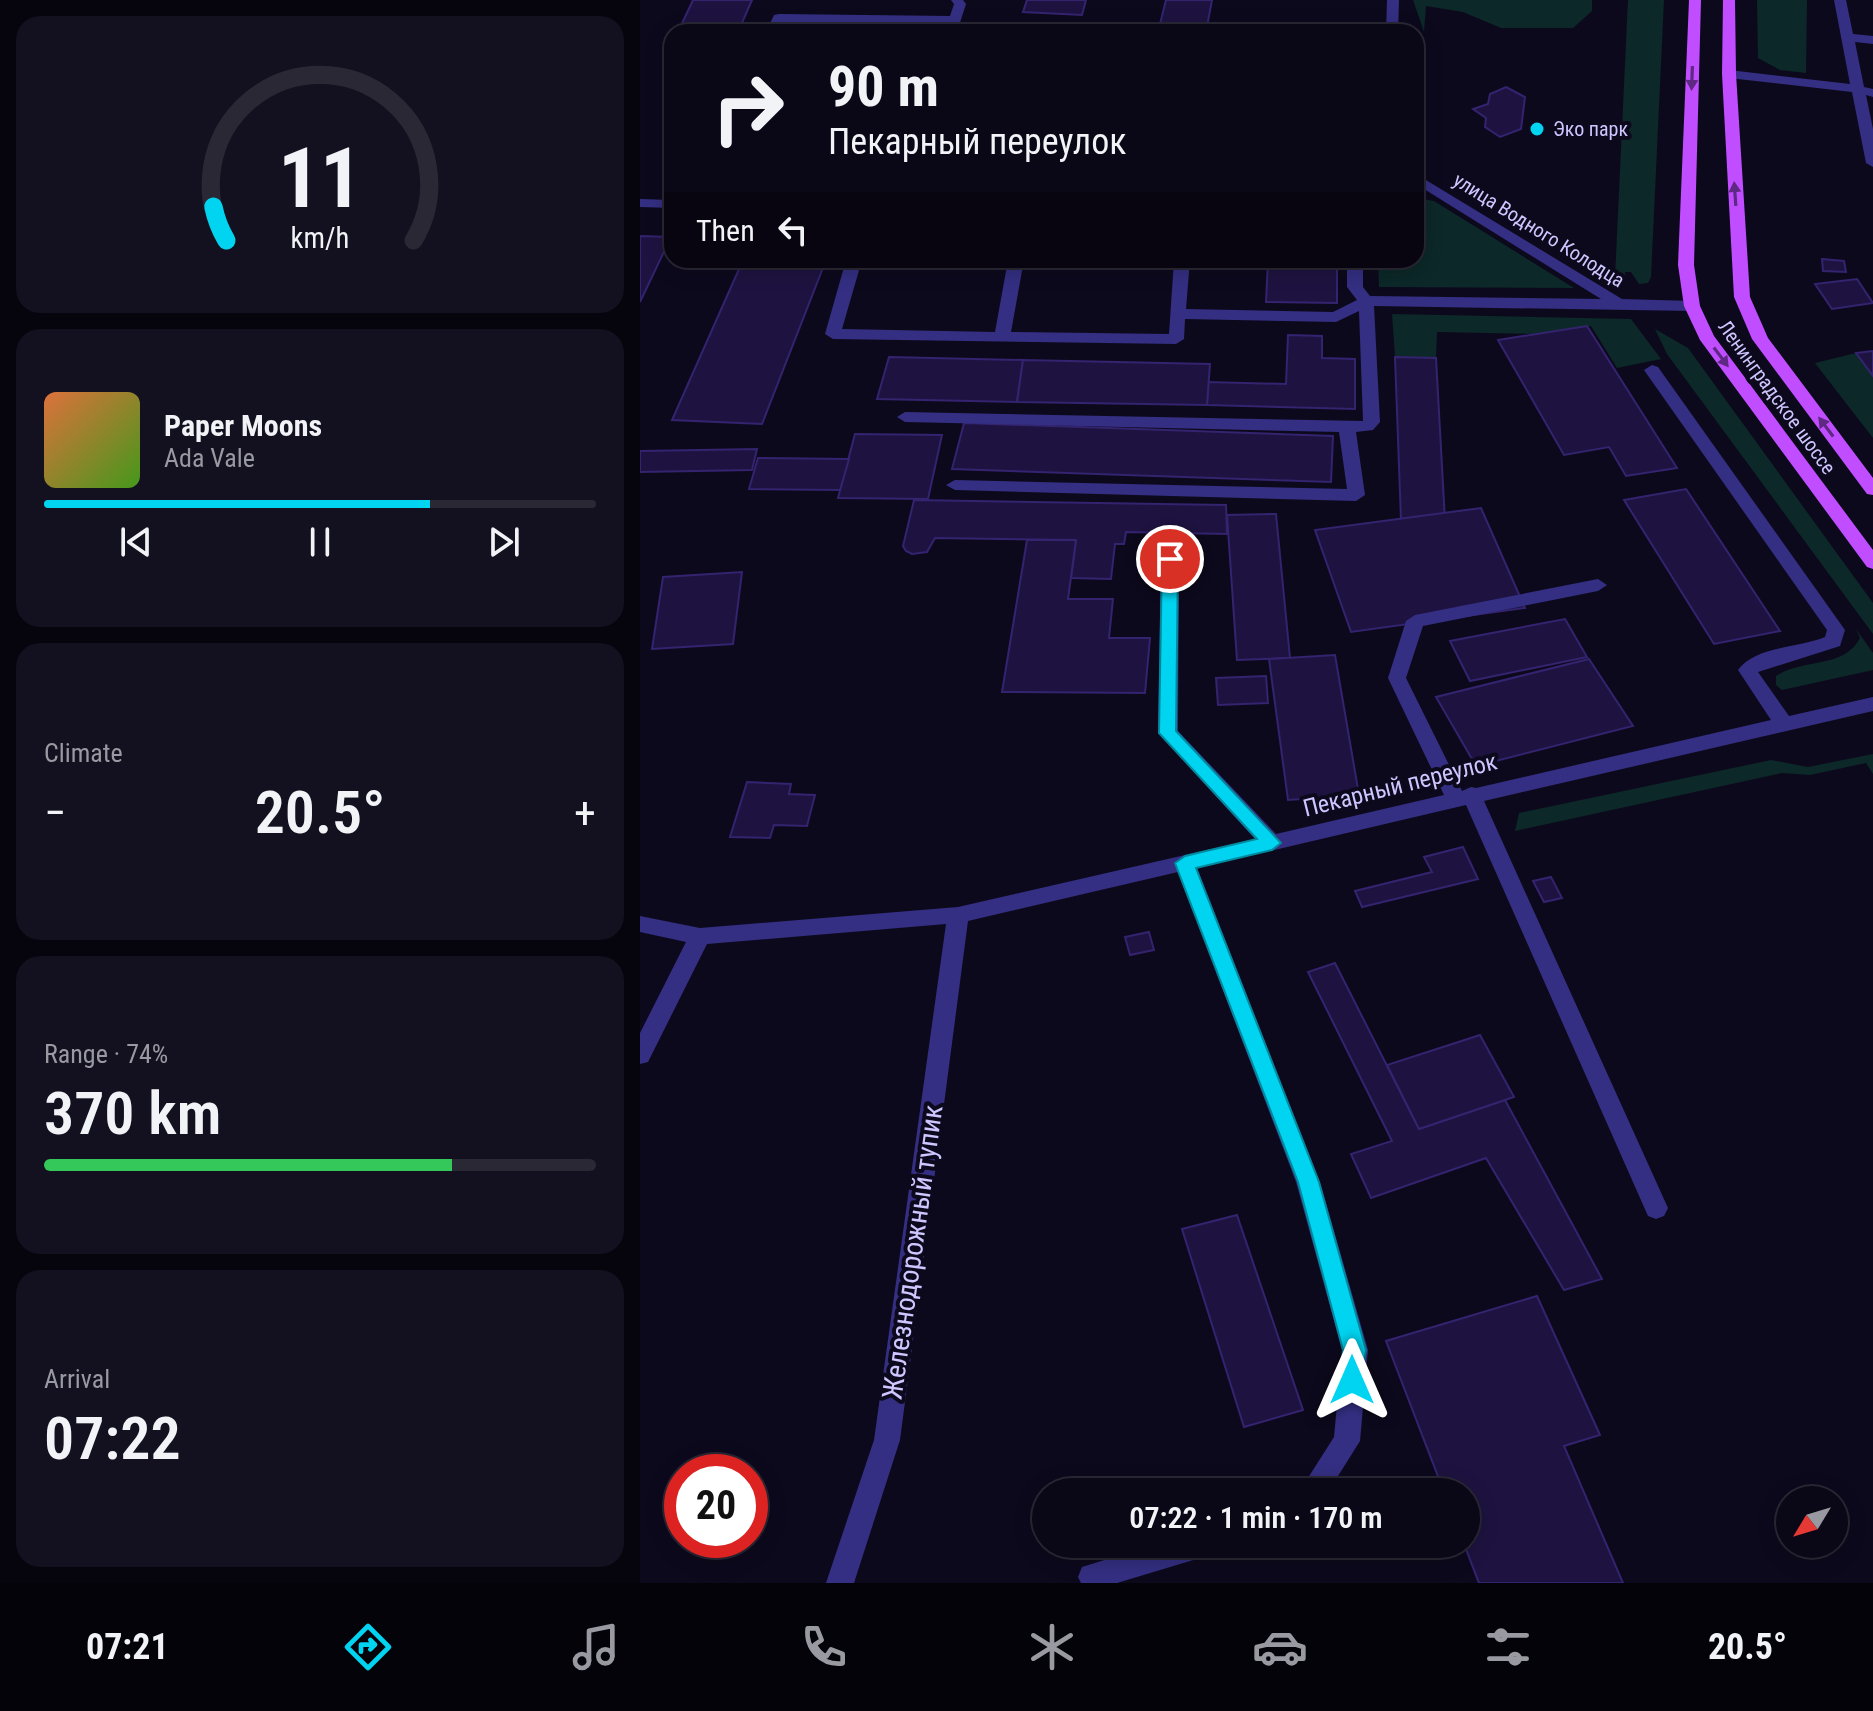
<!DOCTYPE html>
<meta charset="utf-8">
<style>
body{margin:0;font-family:"Roboto Condensed",sans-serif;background:#13101f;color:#f1f3f6;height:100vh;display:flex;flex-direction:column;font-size:30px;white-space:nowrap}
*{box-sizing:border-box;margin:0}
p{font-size:26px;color:#9999a1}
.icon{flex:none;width:44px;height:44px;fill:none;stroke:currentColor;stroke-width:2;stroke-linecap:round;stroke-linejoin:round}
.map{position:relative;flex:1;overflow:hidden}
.sheet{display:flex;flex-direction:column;gap:16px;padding:16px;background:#06040c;width:640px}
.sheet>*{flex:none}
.guide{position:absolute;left:24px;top:24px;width:760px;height:244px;border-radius:24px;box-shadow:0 4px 20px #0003,0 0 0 2px #2a2835;background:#0a0716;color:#f1f3f6;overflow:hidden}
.needle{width:52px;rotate:232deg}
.fabs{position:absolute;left:1136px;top:1486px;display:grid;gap:16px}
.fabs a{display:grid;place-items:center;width:72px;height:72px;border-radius:50%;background:#0a0716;box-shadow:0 4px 20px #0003,0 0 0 2px #2a2835;font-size:40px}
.speed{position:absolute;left:24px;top:1454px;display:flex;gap:16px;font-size:40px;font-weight:700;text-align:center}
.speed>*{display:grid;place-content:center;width:104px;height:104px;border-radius:50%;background:#0a0716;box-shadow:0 4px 20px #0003,0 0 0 2px #2a2835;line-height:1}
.speed .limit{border:12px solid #d22;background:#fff;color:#111}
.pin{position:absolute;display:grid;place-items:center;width:68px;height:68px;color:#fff;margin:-34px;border:4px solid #fff;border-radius:50%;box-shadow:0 2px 8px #0007}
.me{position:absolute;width:88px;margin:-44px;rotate:0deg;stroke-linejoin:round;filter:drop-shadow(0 0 6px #0008)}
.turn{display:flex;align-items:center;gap:28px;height:168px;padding:0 32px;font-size:36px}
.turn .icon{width:104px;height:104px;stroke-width:2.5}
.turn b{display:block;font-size:56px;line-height:68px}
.then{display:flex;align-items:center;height:76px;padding:0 32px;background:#0003;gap:16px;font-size:30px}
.big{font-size:60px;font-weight:600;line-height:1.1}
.sheet .card{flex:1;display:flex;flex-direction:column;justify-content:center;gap:12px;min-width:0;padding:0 28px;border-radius:24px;background:#13101f}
.sheet .dial{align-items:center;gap:0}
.dial svg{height:208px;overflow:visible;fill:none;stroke:#2a2835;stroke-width:7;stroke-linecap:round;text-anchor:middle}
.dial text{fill:#f1f3f6;stroke:none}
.song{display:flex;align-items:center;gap:24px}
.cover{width:96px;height:96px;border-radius:12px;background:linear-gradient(135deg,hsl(20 70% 55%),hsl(100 70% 35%))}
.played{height:8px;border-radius:4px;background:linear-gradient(90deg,#00d4f1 70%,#2a2835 70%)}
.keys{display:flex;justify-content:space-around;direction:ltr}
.heat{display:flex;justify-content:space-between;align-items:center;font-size:44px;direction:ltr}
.charge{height:12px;border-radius:6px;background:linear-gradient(90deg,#34c759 74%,#2a2835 0)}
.trip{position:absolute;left:392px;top:1478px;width:448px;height:80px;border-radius:40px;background:#0a0716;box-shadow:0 4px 20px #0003,0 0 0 2px #2a2835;font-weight:600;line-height:80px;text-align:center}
.tabs{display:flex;height:128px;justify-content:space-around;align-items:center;background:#040309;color:#9999a1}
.tabs .icon{width:56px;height:56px}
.tabs .active{color:#00d4f1}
.tabs b{font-size:36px;color:#f1f3f6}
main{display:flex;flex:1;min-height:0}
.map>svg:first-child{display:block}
</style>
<main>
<section class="sheet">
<div class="card dial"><svg viewBox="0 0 100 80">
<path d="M14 69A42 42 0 1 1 86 69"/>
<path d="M14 69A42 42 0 0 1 9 56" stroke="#00d4f1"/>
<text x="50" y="56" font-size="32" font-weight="700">11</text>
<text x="50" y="72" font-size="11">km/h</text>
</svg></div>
<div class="card">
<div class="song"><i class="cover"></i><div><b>Paper Moons</b><p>Ada Vale</p></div></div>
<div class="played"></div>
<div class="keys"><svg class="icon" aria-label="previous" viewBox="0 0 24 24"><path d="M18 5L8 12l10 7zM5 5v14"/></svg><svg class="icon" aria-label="pause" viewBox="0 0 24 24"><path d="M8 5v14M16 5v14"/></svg><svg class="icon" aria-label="next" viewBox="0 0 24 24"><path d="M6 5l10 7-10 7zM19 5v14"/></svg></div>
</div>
<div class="card"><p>Climate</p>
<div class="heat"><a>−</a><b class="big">20.5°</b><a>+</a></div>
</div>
<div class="card"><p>Range · 74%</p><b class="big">370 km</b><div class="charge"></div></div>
<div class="card"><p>Arrival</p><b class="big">07:22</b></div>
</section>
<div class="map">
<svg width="1233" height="1583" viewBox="0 0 1233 1583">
<rect width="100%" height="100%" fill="#0d091d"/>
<g fill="#0c2828">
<path d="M773 0H952V11L933 28H861L823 12 786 6 784 32Z"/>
<path d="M988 0H1024L1011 277 1008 283 999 284 991 272H985L986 281 975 277Z"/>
<path d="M1117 0H1167L1166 73 1140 70 1118 58Z"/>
<path d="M776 198 794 201 934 288 739 287 738 260H776Z"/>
<path d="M752 314 991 319 1021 359 977 368 951 326 900 334 797 332 796 358 755 357Z"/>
<path d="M1015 329 1048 348 1233 603V634L1027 354Z"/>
<path d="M1216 353 1233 376V438L1175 363Z"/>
<path d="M1216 629 1233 653V670L1142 690 1136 685V676C1163 658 1204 669 1220 638Z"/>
<path d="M1233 754V774L1226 763 1170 775 1142 773 875 831 879 813 1131 760 1168 767Z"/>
</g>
<g fill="#1e1340" stroke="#34236f" stroke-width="2">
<path d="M53 0H112L98 32H38Z"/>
<path d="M387 0H446L442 15 383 12Z"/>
<path d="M526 0H572L566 32H518Z"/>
<path d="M171 24 290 27 289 32H167Z"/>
<path d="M866 87 885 97 881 129 860 137 845 127 846 118 833 109 848 104 850 94Z"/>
<path d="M0 236 31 237 0 302Z"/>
<path d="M1182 259 1204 261 1206 272 1183 271Z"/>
<path d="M103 260H186L122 424 32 420Z"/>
<path d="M628 260H697V303L626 302Z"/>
<path d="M1217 279 1233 303 1192 309 1175 284Z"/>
<path d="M947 326 1037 468 986 476 969 447 924 455 858 340Z"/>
<path d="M648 335 682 336V358L715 359V409L567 405 568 382 646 384Z"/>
<path d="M1233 351V376L1216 353Z"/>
<path d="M249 357 383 360 377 402 237 399Z"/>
<path d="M755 357 796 358 805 521 761 520Z"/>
<path d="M383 360 570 364 567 405 377 402Z"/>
<path d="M324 423 693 436 691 482 312 469Z"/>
<path d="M215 434 302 435 288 499 198 498Z"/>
<path d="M117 449 112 470 0 472V451Z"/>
<path d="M118 458 209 459 200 490 109 489Z"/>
<path d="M1046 489 1140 631 1074 644 984 500Z"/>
<path d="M274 500 586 505 587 534 486 532 484 544H475L471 579 431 578 436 540 295 538 287 552 272 554 266 551 263 546Z"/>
<path d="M841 508 885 608 711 632 675 530Z"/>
<path d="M636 514 650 658 597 660 587 515Z"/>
<path d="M387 540H436L428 599H473L469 638H510L505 693 362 692Z"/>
<path d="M102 572 93 644 12 649 23 577Z"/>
<path d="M925 619 947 657 830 681 810 641Z"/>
<path d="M695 655 719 795 648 800 629 659Z"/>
<path d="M949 659 993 726 836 766 796 697Z"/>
<path d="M626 676 628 703 578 705 576 678Z"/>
<path d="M107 782 151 784 149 794 175 795 167 826 134 825 130 838 90 837Z"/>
<path d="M823 847 838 879 722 907 715 891 792 872 784 857Z"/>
<path d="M911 877 922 898 904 902 893 881Z"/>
<path d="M509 932 514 950 490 955 485 937Z"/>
<path d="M695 963 779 1129 865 1100 962 1279 924 1290 846 1158 731 1198 711 1154 752 1141 668 972Z"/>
<path d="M840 1035 874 1097 779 1129 747 1065Z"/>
<path d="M597 1215 663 1410 604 1427 542 1229Z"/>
<path d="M897 1296 960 1435 924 1446 983 1583H839L824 1544 826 1492H804L746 1341Z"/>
</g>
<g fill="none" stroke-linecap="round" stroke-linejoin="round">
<g fill="#342f82" fill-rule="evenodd">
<path d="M311 0H323L326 4 317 32H305L307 24 143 22 138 32H126L134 15 139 14 310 16 314 4Z"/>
<path d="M747 0H759L758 32H746Z"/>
<path d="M1194 0H1206L1213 34 1233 36V44L1215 42 1224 87 1233 89V97L1226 95 1233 129V167L1226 163 1212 92 1089 78 1082 74 1089 70 1210 84Z"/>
<path d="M776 174 982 299 1052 301 1060 306 1052 311 734 306 740 422 733 430 716 432 725 495 716 501 315 490 306 485 315 480 707 489 699 432 265 422 257 417 265 412 723 421 719 311 696 322 545 319 544 339 536 344 193 339 185 334 206 260H222L202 329 355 332 368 260H384L371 332 529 334 534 260H550L546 309 693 312 717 300 707 287V260H723V287L730 296 961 299 776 184Z"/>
<path d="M0 199 32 200V208L0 207Z"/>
<path d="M1012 365 1018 367 1205 630 1200 646 1118 672 1149 716 1233 697V711L844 801 1028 1208 1024 1216 1016 1219 1008 1216 826 805 557 868 680 1182 728 1350 720 1441 688 1492H659L694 1437 702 1350 656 1182 538 872 328 921 260 1440 214 1583H186L234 1440 306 924 67 944 8 1062 0 1064V1033L46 942 0 932V916L60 928 318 907 615 839 518 733 521 559 530 553 539 559 538 731 636 834 804 795 748 678 766 621 775 615 958 579 967 585 958 591 783 626 766 678 822 791 831 787 836 788 1131 720 1098 670C1115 646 1159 648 1185 637L1187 630 1004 370Z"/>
<path d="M516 1544H574L570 1554 560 1558 477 1583H441L438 1577 442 1567Z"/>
</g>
<g fill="#c04dff" fill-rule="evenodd">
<path d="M1049 0H1061L1054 265 1060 306 1074 336 1233 550V569L1227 567 1060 340 1044 306 1038 265Z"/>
<path d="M1083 0H1095L1096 74 1110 297 1128 338 1233 478V495L1227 494 1112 339 1094 297 1082 74Z"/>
</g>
</g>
<defs><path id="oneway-solid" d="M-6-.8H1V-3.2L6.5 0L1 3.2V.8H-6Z" transform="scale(2)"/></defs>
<g fill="#5e2883">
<use href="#oneway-solid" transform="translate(1052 78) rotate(92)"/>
<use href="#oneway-solid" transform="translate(1095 194) rotate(-94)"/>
<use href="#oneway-solid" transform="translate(1081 357) rotate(53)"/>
<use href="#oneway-solid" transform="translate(1186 427) rotate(-127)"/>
</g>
<path fill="#00d4f1" stroke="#008a9d" stroke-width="2" d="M530 554 538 559 536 731 641 843 632 850 556 868 679 1182 726 1350 720 1388 712 1391 704 1388 701 1380 703 1350 658 1182 535 863 545 856 617 839 519 733 522 559Z"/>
<circle fill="#00d4f1" stroke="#0d091d" stroke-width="3" cx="897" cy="129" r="8"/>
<g text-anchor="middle" stroke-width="8" stroke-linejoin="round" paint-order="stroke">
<g font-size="20" fill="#cec6ff" stroke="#0d091d" text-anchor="start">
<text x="913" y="136">Эко парк</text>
</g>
<g font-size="20" fill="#cec6ff" stroke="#0d091d">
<text transform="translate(899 230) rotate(32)" y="7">улица Водного Колодца</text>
<text transform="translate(1137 397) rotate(54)" y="7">Ленинградское шоссе</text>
</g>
<g font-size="24" fill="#cec6ff" stroke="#0d091d">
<text transform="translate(760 785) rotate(-14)" y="8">Пекарный переулок</text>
</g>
<g font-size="28" fill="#cec6ff" stroke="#0d091d">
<text transform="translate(272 1252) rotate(-82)" y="10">Железнодорожный тупик</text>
</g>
</g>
</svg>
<div class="fabs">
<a><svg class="needle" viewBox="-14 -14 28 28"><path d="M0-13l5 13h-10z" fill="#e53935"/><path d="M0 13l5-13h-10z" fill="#9999a1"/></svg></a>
</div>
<div class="speed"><div class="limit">20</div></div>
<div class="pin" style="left:530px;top:559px;background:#d93025"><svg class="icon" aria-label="arrive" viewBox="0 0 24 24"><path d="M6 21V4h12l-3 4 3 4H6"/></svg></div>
<svg class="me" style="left:712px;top:1380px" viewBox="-20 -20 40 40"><path d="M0-17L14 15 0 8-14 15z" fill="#00d4f1" stroke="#fff" stroke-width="4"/></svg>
<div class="trip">07:22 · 1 min · 170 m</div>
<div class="guide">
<div class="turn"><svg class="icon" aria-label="right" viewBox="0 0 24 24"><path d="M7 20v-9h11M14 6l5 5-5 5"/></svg><div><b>90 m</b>Пекарный переулок</div></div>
<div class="then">Then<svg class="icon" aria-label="left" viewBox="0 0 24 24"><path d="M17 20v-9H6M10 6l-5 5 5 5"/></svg></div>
</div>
</div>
</main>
<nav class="tabs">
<b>07:21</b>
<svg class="icon active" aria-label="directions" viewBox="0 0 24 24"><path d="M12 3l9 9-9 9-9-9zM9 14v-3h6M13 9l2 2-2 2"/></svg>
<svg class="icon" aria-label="music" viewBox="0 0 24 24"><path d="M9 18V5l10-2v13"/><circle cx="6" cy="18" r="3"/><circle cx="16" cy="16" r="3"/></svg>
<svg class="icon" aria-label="phone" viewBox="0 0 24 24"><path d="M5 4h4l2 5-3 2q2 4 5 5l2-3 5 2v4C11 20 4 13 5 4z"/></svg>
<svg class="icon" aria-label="climate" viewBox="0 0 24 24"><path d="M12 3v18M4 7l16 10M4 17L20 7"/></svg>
<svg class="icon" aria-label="car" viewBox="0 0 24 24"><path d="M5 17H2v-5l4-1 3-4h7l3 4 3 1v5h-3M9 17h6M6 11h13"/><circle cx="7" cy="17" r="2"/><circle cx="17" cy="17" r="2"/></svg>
<svg class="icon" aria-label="filters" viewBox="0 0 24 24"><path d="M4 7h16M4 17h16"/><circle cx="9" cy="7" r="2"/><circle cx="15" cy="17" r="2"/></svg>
<b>20.5°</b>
</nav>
